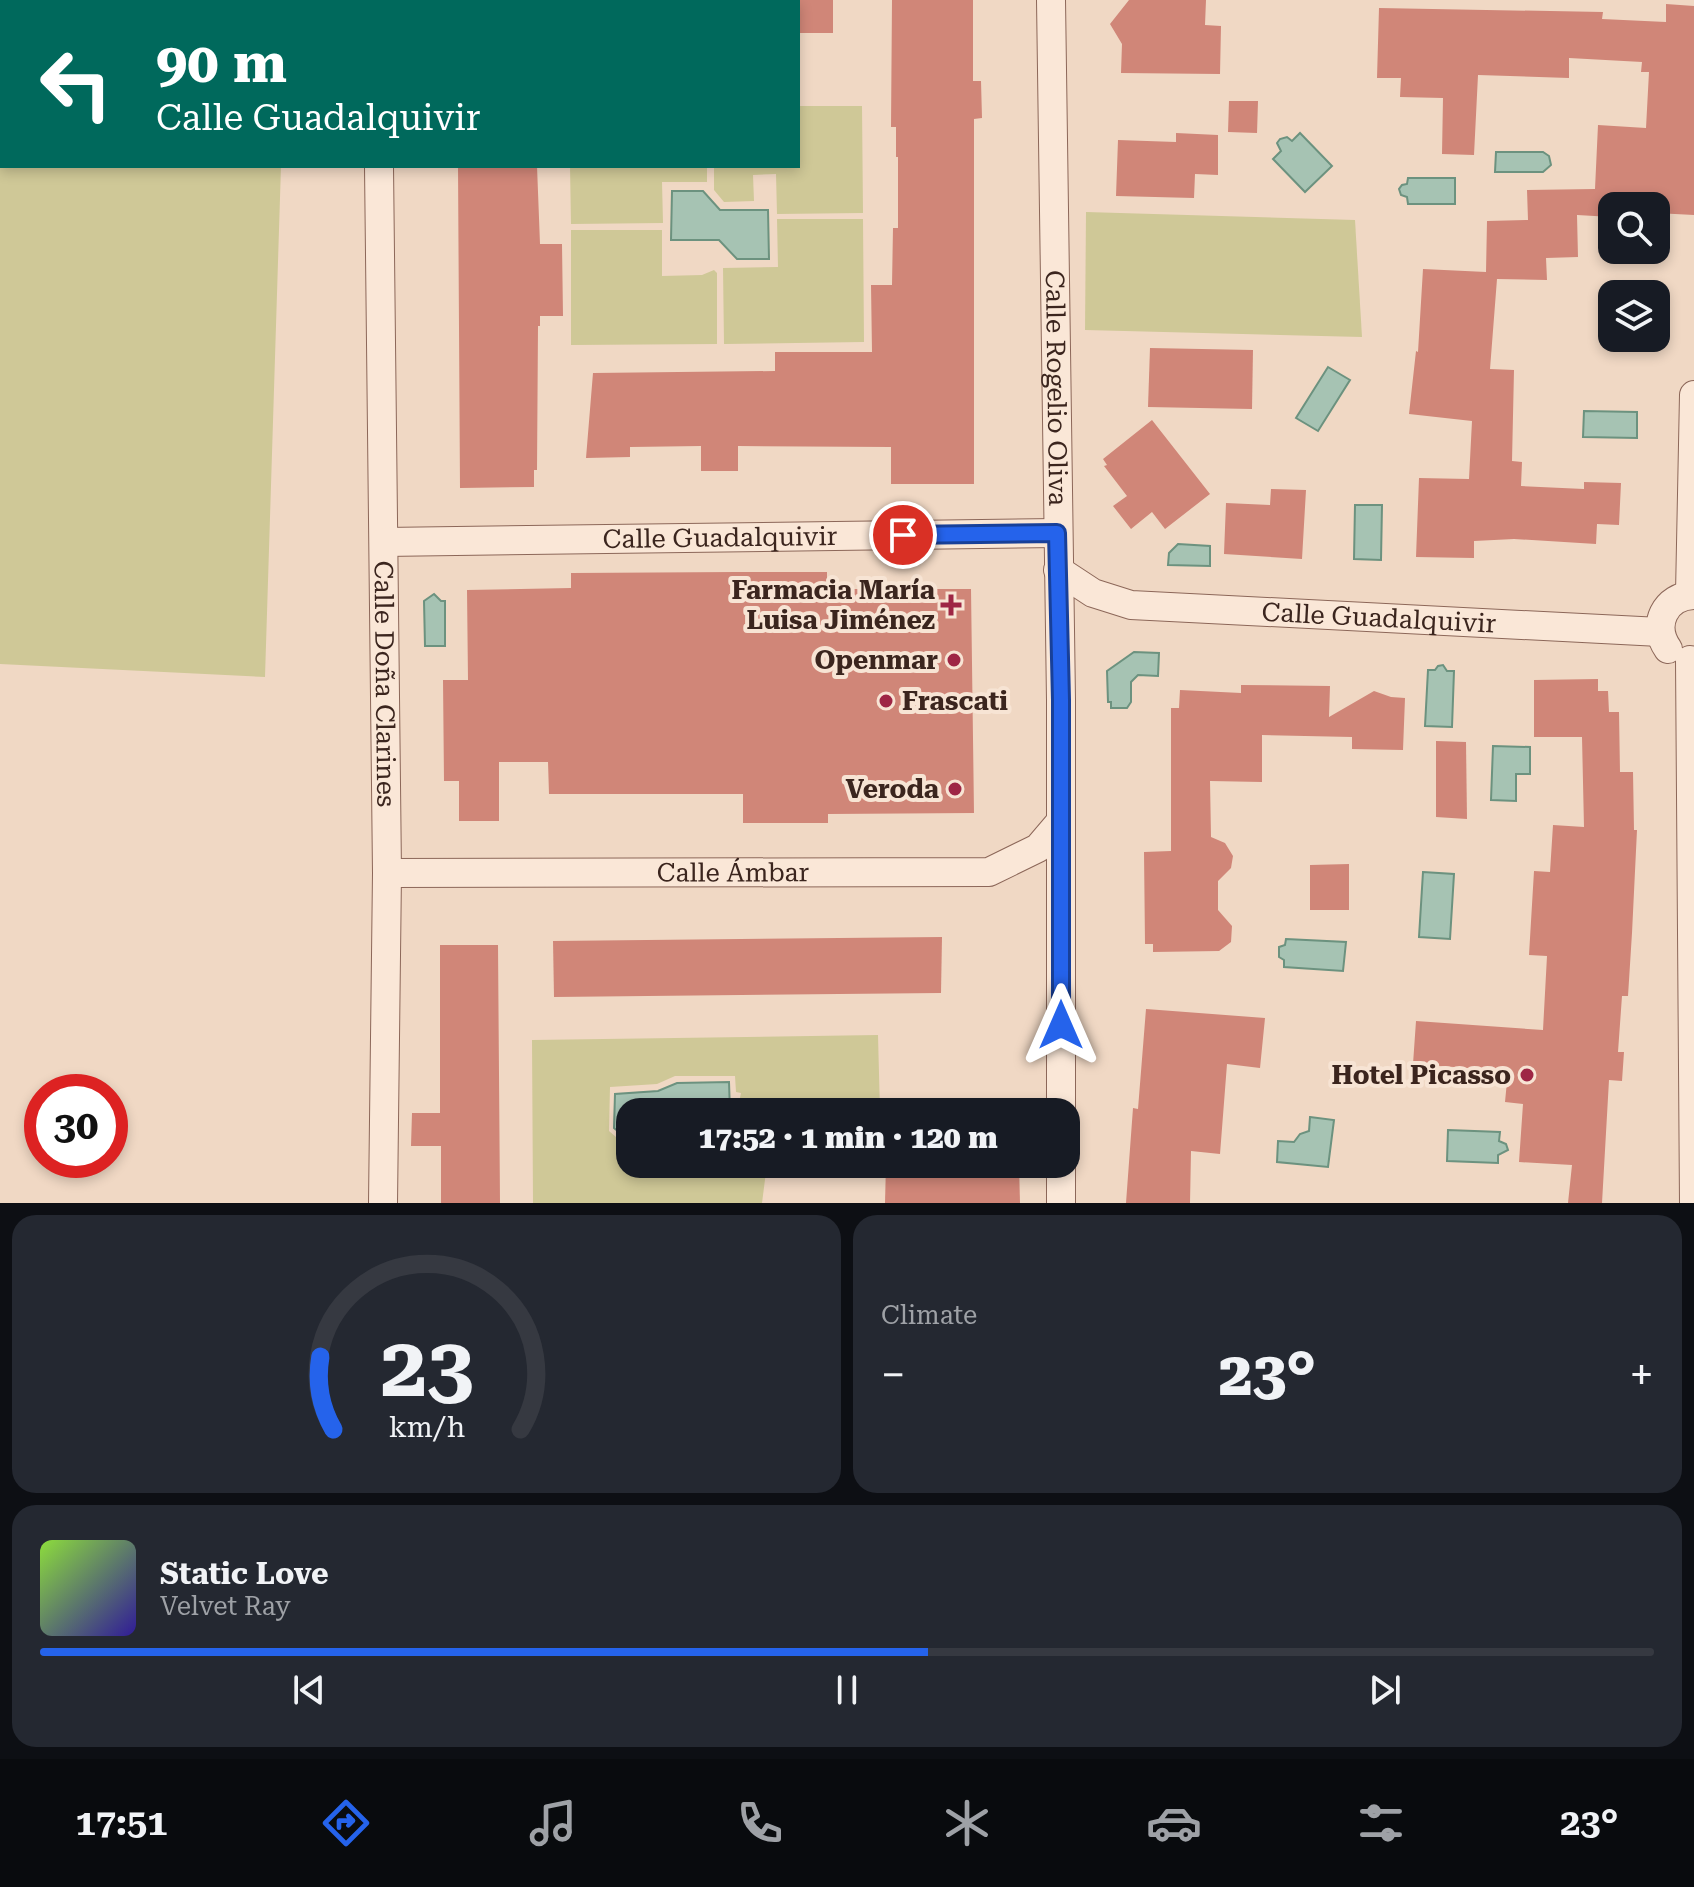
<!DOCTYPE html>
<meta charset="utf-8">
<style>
body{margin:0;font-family:"Roboto Serif",serif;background:#242831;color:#f1f3f6;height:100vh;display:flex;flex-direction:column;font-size:30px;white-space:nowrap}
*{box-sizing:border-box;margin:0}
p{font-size:26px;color:#9ea1a6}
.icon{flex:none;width:44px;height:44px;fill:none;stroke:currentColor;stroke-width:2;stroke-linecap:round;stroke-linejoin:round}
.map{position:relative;height:1203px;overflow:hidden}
.side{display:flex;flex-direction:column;gap:12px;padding:12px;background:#0d0f14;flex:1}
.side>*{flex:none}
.banner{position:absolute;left:0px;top:0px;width:800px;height:168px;box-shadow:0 4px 12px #0003;background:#00695c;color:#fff;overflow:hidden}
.tools{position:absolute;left:1598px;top:192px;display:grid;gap:16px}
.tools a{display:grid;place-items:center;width:72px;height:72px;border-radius:16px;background:#171b24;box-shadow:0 4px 12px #0003;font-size:40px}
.speed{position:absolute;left:24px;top:1074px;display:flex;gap:16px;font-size:40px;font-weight:700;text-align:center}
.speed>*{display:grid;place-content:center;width:104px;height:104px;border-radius:50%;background:#171b24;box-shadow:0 4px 12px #0003;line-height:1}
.speed .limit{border:12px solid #d22;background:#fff;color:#111}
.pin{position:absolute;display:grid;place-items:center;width:68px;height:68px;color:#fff;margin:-34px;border:4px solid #fff;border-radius:50%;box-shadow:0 2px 8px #0007}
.me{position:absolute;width:88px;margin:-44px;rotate:0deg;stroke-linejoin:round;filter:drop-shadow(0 0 6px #0008)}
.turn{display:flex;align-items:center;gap:28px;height:168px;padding:0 24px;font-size:36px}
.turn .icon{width:104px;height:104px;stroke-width:2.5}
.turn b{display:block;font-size:56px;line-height:68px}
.big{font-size:60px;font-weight:800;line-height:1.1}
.side .tile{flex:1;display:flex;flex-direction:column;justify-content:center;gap:12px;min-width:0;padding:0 28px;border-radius:24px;background:#242831}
.side .dial{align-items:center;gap:0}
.dial svg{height:208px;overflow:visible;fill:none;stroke:#363941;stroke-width:7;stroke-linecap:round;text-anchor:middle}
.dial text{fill:#f1f3f6;stroke:none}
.song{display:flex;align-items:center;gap:24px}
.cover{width:96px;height:96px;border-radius:12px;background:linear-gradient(135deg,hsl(90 70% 55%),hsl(250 70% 35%))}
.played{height:8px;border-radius:4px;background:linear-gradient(90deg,#2563eb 55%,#363941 55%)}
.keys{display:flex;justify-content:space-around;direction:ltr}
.heat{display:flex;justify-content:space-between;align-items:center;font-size:44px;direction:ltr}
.side .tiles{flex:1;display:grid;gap:12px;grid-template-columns:1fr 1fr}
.tile:last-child{grid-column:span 2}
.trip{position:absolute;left:616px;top:1098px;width:464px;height:80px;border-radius:24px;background:#171b24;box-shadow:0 4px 12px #0003;font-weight:800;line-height:80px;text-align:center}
.tabs{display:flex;height:128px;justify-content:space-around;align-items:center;background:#090b0e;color:#9ea1a6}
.tabs .icon{width:56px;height:56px}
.tabs .selected{color:#2563eb}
.tabs b{font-size:36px;color:#f1f3f6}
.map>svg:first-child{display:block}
</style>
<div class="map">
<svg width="1694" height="1203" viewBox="0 0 1694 1203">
<rect width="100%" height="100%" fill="#f0d8c4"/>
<g fill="#cfc897">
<path d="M0 0H286L2 2V166H281L265 677 0 664Z"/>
<path d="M798 106H862L863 213 777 214 776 174 753 175 754 201 724 202 714 190V166H798Z"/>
<path d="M570 166H707V182H662L663 223 571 224Z"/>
<path d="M1086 212 1355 220 1362 337 1085 330Z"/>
<path d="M777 219H863L864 342 724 344 723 268 778 267Z"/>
<path d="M571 230H662V276L702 275 714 270 717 273V344L571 345Z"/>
<path d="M878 1035 880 1112H736V1098H740L741 1093 736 1092 735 1076H675L657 1084 610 1087 609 1131 630 1149V1164H712V1167L767 1164 762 1203H533L532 1040Z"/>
</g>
<g fill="#a6c3b3" stroke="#6c927f" stroke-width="2">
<path d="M1300 133 1332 166 1305 192 1273 159 1281 151 1277 143 1280 139 1287 137 1292 141Z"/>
<path d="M1496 152H1543L1549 156 1551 165 1543 172H1495Z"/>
<path d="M1408 178H1455V204H1408L1407 197 1401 195 1399 189 1402 185 1407 184Z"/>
<path d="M672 191H703L720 210H768L769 259H737L719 240H671Z"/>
<path d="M1328 367 1350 380 1318 431 1296 418Z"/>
<path d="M1584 411 1637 412V438L1583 437Z"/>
<path d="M1355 505H1382L1381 560 1354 559Z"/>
<path d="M1178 544 1210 546V566L1168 565 1169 553Z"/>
<path d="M434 594 441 601H445V646H425L424 601Z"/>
<path d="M1134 652 1159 653 1158 676 1138 675 1131 682V702L1127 708H1111V702H1108L1107 671Z"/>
<path d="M1443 665 1447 671H1454L1452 727 1425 726 1428 670H1435L1438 666Z"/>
<path d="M1493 746 1530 747V774H1516V801L1491 800Z"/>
<path d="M1423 872 1454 874 1450 939 1419 937Z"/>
<path d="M1286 939 1346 942 1343 971 1284 967V960L1279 957V947L1285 945Z"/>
<path d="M729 1082 730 1112H630V1141L614 1128 615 1094 658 1091 677 1083Z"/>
<path d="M1310 1117 1334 1120 1328 1167 1277 1162 1278 1141 1294 1142 1300 1134 1309 1131Z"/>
<path d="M1448 1130 1500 1132 1499 1141 1506 1144 1508 1150 1498 1155V1163L1447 1161Z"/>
</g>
<g fill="#d08678">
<rect x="798" y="0" width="35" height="33"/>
<path d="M892 0H973V81H981L982 118 974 119V484H891V447L738 446V471H701V446L630 447V457L586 458 593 373 775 371V352H872L871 285H892L893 228H898V157H896V127H891Z"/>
<path d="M1129 0H1206L1205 25 1221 26 1220 74 1121 73 1122 44 1110 24Z"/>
<path d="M1666 4 1694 6V215L1656 213V206H1612V217L1577 215 1578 257 1546 258 1547 280 1497 279 1490 369 1514 370 1512 461 1522 462 1521 486 1584 489V482L1621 483 1619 525 1597 524 1596 544 1514 539 1474 541V558L1416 557 1419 478 1469 479 1472 421 1409 414 1416 351 1418 352 1423 269 1486 272 1487 221 1528 220 1527 190 1595 189 1598 125 1646 128 1649 72H1641L1642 62 1569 58V78L1478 75 1474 155 1442 154 1443 98 1400 97 1401 78H1377L1379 8 1603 12 1602 19 1666 22Z"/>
<path d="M1229 101H1258L1257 133 1228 132Z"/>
<path d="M1176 133 1218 135V175L1195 174 1194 198 1116 196 1118 140 1176 142Z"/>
<path d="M458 166H537L540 244H562L563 316H540V326H538L537 470H534V487L460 488Z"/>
<path d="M1150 348 1253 350 1252 409 1148 407Z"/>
<path d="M1152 420 1210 494 1165 529 1152 512 1131 529 1113 506 1127 496 1104 466 1107 465 1103 459Z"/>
<path d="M1271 489 1306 490 1302 559 1224 554 1226 503 1270 505Z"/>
<path d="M736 572H827V589H971L974 813 828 814V823H743V794H549L548 762H499V821H459V781H444L443 680H468L467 590 571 588V573Z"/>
<path d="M1598 679V691H1608L1609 712H1619L1620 772H1633L1634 830H1637L1632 933 1628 996H1622L1618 1052H1624L1622 1081 1609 1080 1602 1203H1568L1572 1165 1519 1162 1523 1104 1505 1102 1508 1071 1413 1064 1416 1021 1543 1030 1547 956 1529 955 1534 871 1550 872 1553 825 1584 827 1582 737H1534V680Z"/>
<path d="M1241 685 1330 686 1329 717 1374 691 1391 697 1405 698 1403 750 1352 749V737L1262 735V782L1210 781 1211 837 1225 843 1233 856 1231 868 1218 881V910L1232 926 1231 942 1219 951 1153 952V944H1145L1144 852 1171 851V708H1179L1180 690 1241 693Z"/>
<path d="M1436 741 1466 742 1467 819 1436 817Z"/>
<path d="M1349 864V910H1310V865Z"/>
<path d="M942 937 941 993 554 997 553 941Z"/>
<path d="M440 945H498L500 1203H441V1146H411L412 1113H440Z"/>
<path d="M1146 1009 1265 1018 1260 1068 1227 1064 1220 1154 1191 1151 1190 1203H1126L1133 1108 1138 1109Z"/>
<path d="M886 1164H1019L1020 1203H885Z"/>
</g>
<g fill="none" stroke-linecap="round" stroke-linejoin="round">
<defs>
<g id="street">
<path d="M377 0V2"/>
<path id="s1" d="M1051 0 1061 700V1112"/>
<path id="s2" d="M379 166 387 873 383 1203"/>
<path id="s3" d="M384 542 1057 533"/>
<path id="s4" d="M1058 570 1093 593 1131 605 1660 632"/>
<path d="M1690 594 1694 395"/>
<path d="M1668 649C1651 625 1665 596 1694 595"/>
<path d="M1690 660 1694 1203"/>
<path id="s5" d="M387 873 989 872 1038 848 1061 821"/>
<path d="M1061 1164V1203"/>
</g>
</defs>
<use href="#street" stroke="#8c6759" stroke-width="30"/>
<use href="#street" stroke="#fae7d7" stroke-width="28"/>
</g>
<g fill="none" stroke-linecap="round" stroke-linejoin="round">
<defs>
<path id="route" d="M903 535 1057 533 1061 700V1025"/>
</defs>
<use href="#route" stroke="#184099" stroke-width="20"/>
<use href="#route" stroke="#2563eb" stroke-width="14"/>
</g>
<g fill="#9e2645" stroke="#f7e4d4" stroke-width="3">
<path d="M947 593h8v8h8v8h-8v8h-8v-8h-8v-8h8z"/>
<circle cx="954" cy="660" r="8"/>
<circle cx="886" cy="701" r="8"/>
<circle cx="955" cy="789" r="8"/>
<circle cx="1527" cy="1075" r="8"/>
</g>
<g text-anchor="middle" stroke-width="8" stroke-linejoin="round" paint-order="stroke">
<g font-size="26" fill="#3b251e" stroke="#f7e4d4">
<text dy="9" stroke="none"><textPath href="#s1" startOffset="388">Calle Rogelio Oliva</textPath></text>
<text dy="9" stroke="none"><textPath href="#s3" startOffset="336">Calle Guadalquivir</textPath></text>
<text dy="9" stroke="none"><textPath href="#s4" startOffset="330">Calle Guadalquivir</textPath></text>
<text dy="9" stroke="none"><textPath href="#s2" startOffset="518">Calle Doña Clarines</textPath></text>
<text dy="9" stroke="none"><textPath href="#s5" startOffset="346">Calle Ámbar</textPath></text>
</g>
<g font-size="26" font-weight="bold" fill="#3b251e" stroke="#f7e4d4" text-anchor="end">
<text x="935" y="599">Farmacia María<tspan x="935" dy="30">Luisa Jiménez</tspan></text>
<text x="938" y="669">Openmar</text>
<text x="902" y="710" text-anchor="start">Frascati</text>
<text x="939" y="798">Veroda</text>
<text x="1511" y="1084">Hotel Picasso</text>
</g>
</g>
</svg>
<div class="tools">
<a><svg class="icon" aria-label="search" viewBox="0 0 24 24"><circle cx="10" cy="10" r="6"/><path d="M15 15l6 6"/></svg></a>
<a><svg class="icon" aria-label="layers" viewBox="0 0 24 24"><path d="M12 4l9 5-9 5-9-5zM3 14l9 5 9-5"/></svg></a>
</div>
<div class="speed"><div class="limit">30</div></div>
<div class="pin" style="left:903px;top:535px;background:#d93025"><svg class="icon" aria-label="arrive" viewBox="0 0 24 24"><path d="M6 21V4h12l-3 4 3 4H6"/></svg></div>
<svg class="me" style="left:1061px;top:1025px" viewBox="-20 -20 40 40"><path d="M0-17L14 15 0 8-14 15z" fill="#2563eb" stroke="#fff" stroke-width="4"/></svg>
<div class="trip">17:52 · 1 min · 120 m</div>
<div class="banner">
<div class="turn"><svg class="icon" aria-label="left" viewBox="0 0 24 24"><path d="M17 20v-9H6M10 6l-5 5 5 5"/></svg><div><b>90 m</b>Calle Guadalquivir</div></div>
</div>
</div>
<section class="side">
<div class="tiles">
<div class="tile dial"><svg viewBox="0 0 100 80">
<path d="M14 69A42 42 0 1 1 86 69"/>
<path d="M14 69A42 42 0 0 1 9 41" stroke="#2563eb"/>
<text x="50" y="56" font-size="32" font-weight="700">23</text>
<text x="50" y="72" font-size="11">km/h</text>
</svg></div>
<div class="tile"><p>Climate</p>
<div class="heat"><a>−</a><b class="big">23°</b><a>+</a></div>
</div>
<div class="tile">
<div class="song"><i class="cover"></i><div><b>Static Love</b><p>Velvet Ray</p></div></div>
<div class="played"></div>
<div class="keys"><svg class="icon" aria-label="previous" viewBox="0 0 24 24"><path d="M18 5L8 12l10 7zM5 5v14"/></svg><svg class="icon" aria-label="pause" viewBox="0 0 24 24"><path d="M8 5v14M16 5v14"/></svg><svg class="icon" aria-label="next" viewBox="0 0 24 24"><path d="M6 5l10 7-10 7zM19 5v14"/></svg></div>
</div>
</div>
</section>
<nav class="tabs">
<b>17:51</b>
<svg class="icon selected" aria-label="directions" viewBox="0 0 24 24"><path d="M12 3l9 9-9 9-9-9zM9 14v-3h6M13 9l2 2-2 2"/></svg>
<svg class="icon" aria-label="music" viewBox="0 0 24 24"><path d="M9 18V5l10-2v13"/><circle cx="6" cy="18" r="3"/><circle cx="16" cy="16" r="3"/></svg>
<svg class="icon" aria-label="phone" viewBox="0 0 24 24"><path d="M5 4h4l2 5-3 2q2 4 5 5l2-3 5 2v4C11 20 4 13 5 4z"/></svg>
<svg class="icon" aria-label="climate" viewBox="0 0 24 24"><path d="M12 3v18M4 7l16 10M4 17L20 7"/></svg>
<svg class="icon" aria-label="car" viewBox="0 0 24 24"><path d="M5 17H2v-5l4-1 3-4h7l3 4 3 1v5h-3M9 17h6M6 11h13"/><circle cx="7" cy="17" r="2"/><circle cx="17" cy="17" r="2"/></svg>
<svg class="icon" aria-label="filters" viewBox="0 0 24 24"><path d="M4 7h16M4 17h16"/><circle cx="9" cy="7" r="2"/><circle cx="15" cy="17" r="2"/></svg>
<b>23°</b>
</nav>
